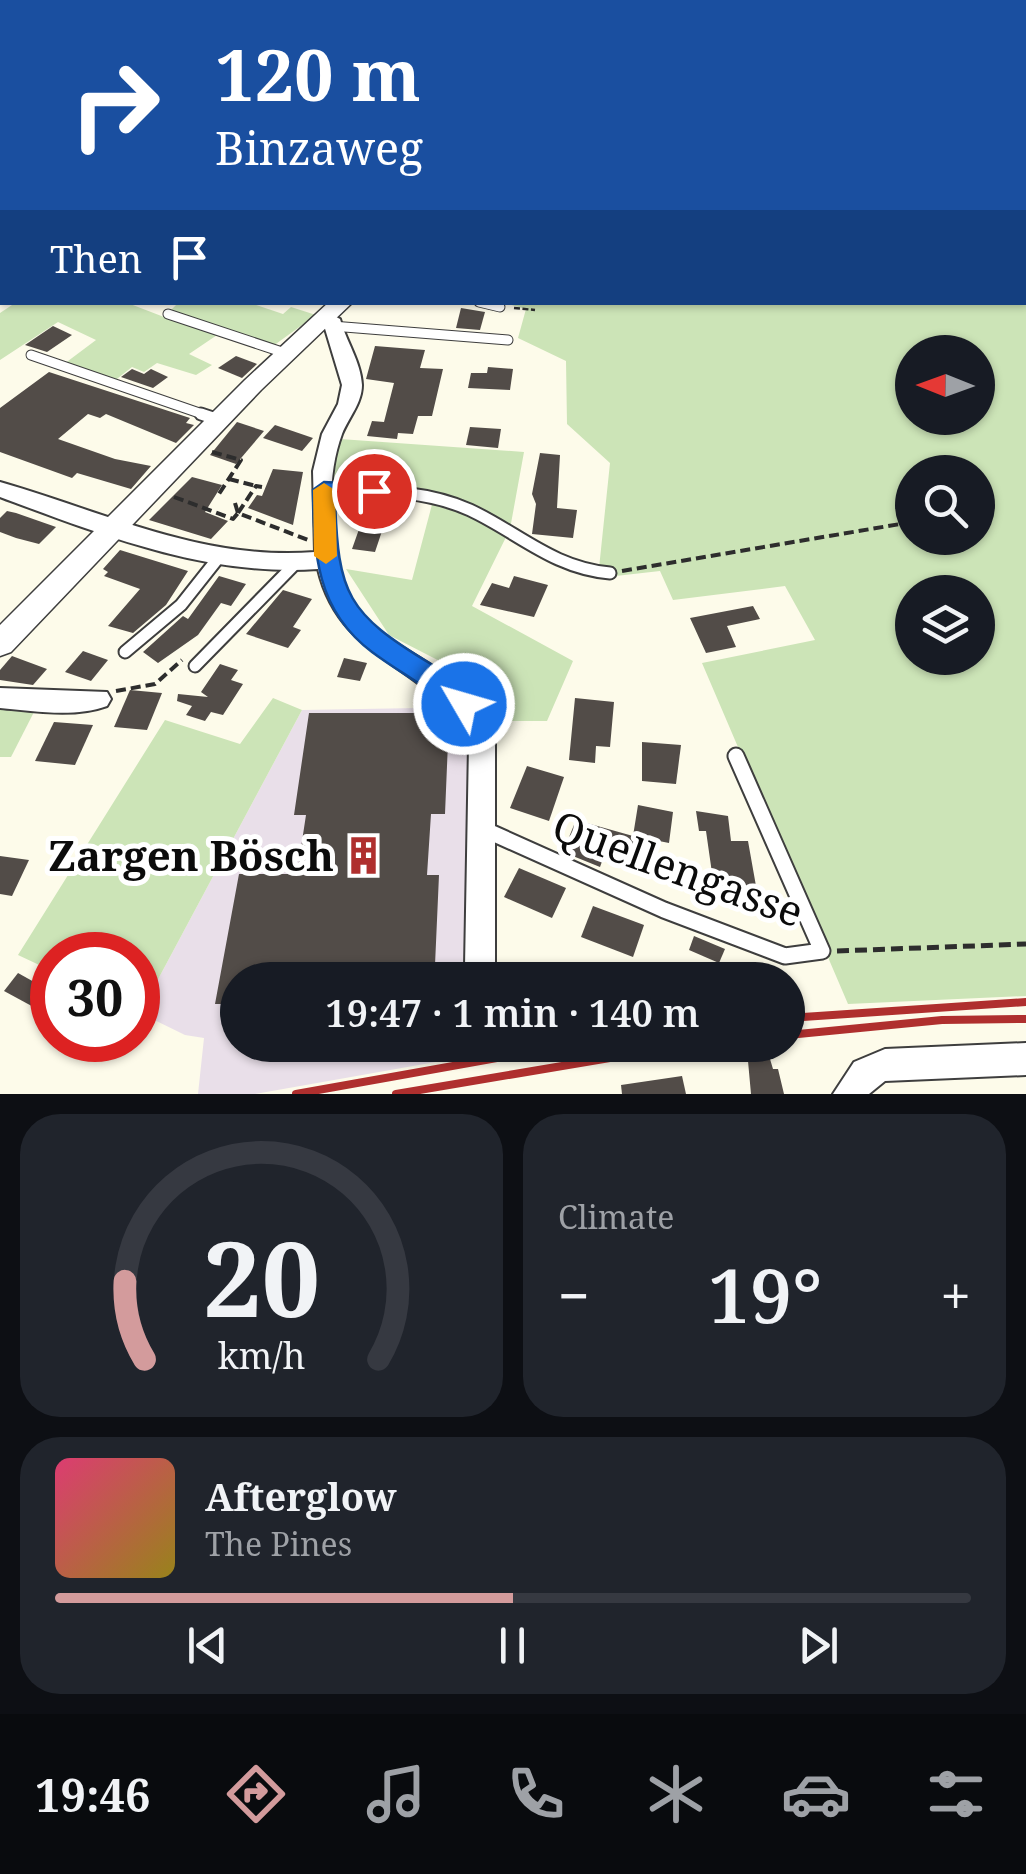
<!DOCTYPE html>
<meta charset="utf-8">
<style>
body{margin:0;font-family:"Noto Serif",serif;background:#20242c;color:#f1f3f6;height:100vh;display:flex;flex-direction:column;font-size:38px;white-space:nowrap}
*{box-sizing:border-box;margin:0}
p{font-size:32px;color:#9ea1a6}
.icon{flex:none;width:55px;height:55px;fill:none;stroke:currentColor;stroke-width:2;stroke-linecap:round;stroke-linejoin:round}
.map{position:relative;height:1094px;overflow:hidden}
.sheet{display:flex;flex-direction:column;gap:20px;padding:20px;background:#0d0f14;flex:1}
.sheet>*{flex:none}
.hud{position:absolute;left:0px;top:0px;width:1028px;height:305px;box-shadow:0 2px 8px #0004;background:#1a4fa0;color:#fff;overflow:hidden}
.needle{width:65px;rotate:271deg}
.fabs{position:absolute;left:895px;top:335px;display:grid;gap:20px}
.fabs a{display:grid;place-items:center;width:100px;height:100px;border-radius:50%;background:#171b24;box-shadow:0 2px 8px #0004;font-size:50px}
.speed{position:absolute;left:30px;top:932px;display:flex;gap:20px;font-size:50px;font-weight:700;text-align:center}
.speed>*{display:grid;place-content:center;width:130px;height:130px;border-radius:50%;background:#171b24;box-shadow:0 2px 8px #0004;line-height:1}
.speed .limit{border:15px solid #d22;background:#fff;color:#111}
.pin{position:absolute;display:grid;place-items:center;width:85px;height:85px;color:#fff;margin:-42px;border:5px solid #fff;border-radius:50%;box-shadow:0 2px 10px #0007}
.me{position:absolute;width:110px;margin:-55px;rotate:308deg;stroke-linejoin:round;filter:drop-shadow(0 0 8px #0008)}
.turn{display:flex;align-items:center;gap:35px;height:210px;padding:0 50px;font-size:45px}
.turn .icon{width:130px;height:130px;stroke-width:2.5}
.turn b{display:block;font-size:70px;line-height:85px}
.then{display:flex;align-items:center;height:95px;padding:0 50px;background:#0003;gap:20px;font-size:38px}
.big{font-size:75px;font-weight:600;line-height:1.1}
.sheet .card{flex:1;display:flex;flex-direction:column;justify-content:center;gap:15px;min-width:0;padding:0 35px;border-radius:40px;background:#20242c}
.sheet .dial{align-items:center;gap:0}
.dial svg{height:260px;overflow:visible;fill:none;stroke:#363941;stroke-width:7;stroke-linecap:round;text-anchor:middle}
.dial text{fill:#f1f3f6;stroke:none}
.song{display:flex;align-items:center;gap:30px}
.cover{width:120px;height:120px;border-radius:15px;background:linear-gradient(135deg,hsl(340 70% 55%),hsl(50 70% 35%))}
.played{height:10px;border-radius:5px;background:linear-gradient(90deg,#d39b9c 50%,#363941 50%)}
.keys{display:flex;justify-content:space-around;direction:ltr}
.heat{display:flex;justify-content:space-between;align-items:center;font-size:55px;direction:ltr}
.sheet .tiles{flex:1;display:grid;gap:20px;grid-template-columns:1fr 1fr}
.card:last-child{grid-column:span 2}
.trip{position:absolute;left:220px;top:962px;width:585px;height:100px;border-radius:50px;background:#171b24;box-shadow:0 2px 8px #0004;font-weight:600;line-height:100px;text-align:center}
.tabs{display:flex;height:160px;justify-content:space-around;align-items:center;background:#090b0e;color:#9ea1a6}
.tabs .icon{width:70px;height:70px}
.tabs .selected{color:#d39b9c}
.tabs b{font-size:45px;color:#f1f3f6}
.map>svg:first-child{display:block}
</style>
<div class="map">
<svg width="1026" height="1094" viewBox="0 0 1026 1094">
<rect width="100%" height="100%" fill="#fdfbea"/>
<path fill="#e9dfe9" d="M478 707 484 721 490 980H238V1045H492V1052L255 1094H198L204 1038 185 1035 140 1013 302 710Z"/>
<g fill="#cce4b7" fill-rule="evenodd">
<path d="M1026 243V996L848 1004 702 663 815 640 785 586 673 600 660 571 598 578 610 463 567 424 566 361 518 338 526 309 508 304 1025 302ZM912 352H978V418H912ZM912 472H978V538H912ZM912 592H978V658H912Z"/>
<path d="M125 302 164 317 178 303 247 302 283 314 291 307 316 315 273 346 223 331 189 354 212 365 196 375 157 363 144 372 132 367 113 382 64 364 96 340 58 322 0 360V313L15 303Z"/>
<path d="M340 439 524 452 510 529 472 606 573 661 547 721H484L478 691 457 670 389 635 346 569 412 580 434 497 335 486 333 458Z"/>
<path d="M273 698 302 710 140 1013 138 955H52V971L18 955 165 720 240 744Z"/>
<path d="M0 704 34 712 11 757H0Z"/>
</g>
<g fill="none" stroke-linecap="round" stroke-linejoin="round">
<g stroke="#b2d6f1" stroke-width="35">
<path d="M507 2 510 0"/>
<path d="M0 266 2 265"/>
</g>
</g>
<g fill="#524c48">
<path d="M461 308 485 312 480 330 456 328Z"/>
<path d="M53 326 72 335 47 352 25 345Z"/>
<path d="M375 346 425 350 420 368 443 369 432 416H418L413 434 398 433 397 439 367 436 372 421 384 422 394 383 366 379Z"/>
<path d="M236 356 257 364 242 378 218 368Z"/>
<path d="M488 367 513 369 510 390 468 388 471 373H487Z"/>
<path d="M132 369 144 374 151 369 168 377 153 388 121 377Z"/>
<path d="M49 372 190 418 186 423 194 425 176 443 106 414 100 418 88 414 58 439 115 459 151 466 131 489 77 473 72 478 0 452V408Z"/>
<path d="M237 422 264 431 236 464 210 455Z"/>
<path d="M275 425 313 438 302 451 263 438Z"/>
<path d="M470 427 501 429 498 448 466 445Z"/>
<path d="M540 453 560 455 557 508 577 510 573 538 532 534 536 504 532 494Z"/>
<path d="M273 469 303 472 293 525 248 508 257 495 262 496Z"/>
<path d="M192 477 222 485 205 512 228 521 211 539 149 520Z"/>
<path d="M347 501 390 507 375 552 352 549 363 518 342 516Z"/>
<path d="M7 511 16 513 56 527 39 544 16 538 0 532V518Z"/>
<path d="M120 550 188 571 166 605 133 633 108 626 140 589 104 576 108 572 103 569Z"/>
<path d="M219 576 246 584 231 606 221 603 198 635 158 663 143 652 183 616 188 619Z"/>
<path d="M514 576 548 585 534 617 480 605 492 583 509 588Z"/>
<path d="M283 590 312 599 293 627 301 630 288 648 246 634Z"/>
<path d="M753 606 760 619 727 626 736 647 706 653 690 618Z"/>
<path d="M83 651 108 660 91 681 65 672Z"/>
<path d="M12 656 47 669 33 685 0 680V670Z"/>
<path d="M344 658 367 663 360 681 337 677Z"/>
<path d="M220 664 238 670 231 680 243 684 223 715 211 712 205 721 186 715 192 706 177 701 178 694 208 697 201 692Z"/>
<path d="M130 690 162 693 147 730 114 727Z"/>
<path d="M575 698 614 702 610 747 596 746 595 763 569 760Z"/>
<path d="M309 713H444L449 718 445 814H431L427 875H439L435 965H407V980H238V1004H215L239 874H297L306 815H294Z"/>
<path d="M54 722 93 725 75 765 35 761Z"/>
<path d="M642 742 681 745 676 784 642 781Z"/>
<path d="M527 766 564 777 549 821 510 808Z"/>
<path d="M638 805 673 812 669 843 649 839 645 865 604 856 600 867 563 852 576 820 633 836Z"/>
<path d="M696 811 728 816 731 841H748L756 886 714 887 706 831H699Z"/>
<path d="M0 856 29 860 12 896 0 894Z"/>
<path d="M519 868 566 888 552 918 504 897Z"/>
<path d="M593 906 644 925 633 957 581 937Z"/>
<path d="M694 936 725 949 719 963 689 950Z"/>
<path d="M18 973 52 992V1017L4 991Z"/>
<path d="M770 1059 773 1069H778L784 1094H751L748 1061Z"/>
<path d="M682 1076 686 1094H622L621 1085Z"/>
</g>
<g fill="none" stroke-linecap="round" stroke-linejoin="round">
<defs>
<path id="service-far3" d="M451 2 455 0"/>
<g id="service-far2">
<path d="M479 302 500 307"/>
<path d="M168 314 285 353"/>
<path d="M332 326 508 340"/>
<path d="M31 355 208 416"/>
</g>
<g id="service-far1">
<path d="M201 414 219 420"/>
<path d="M324 490C373 491 424 489 470 510 519 533 553 568 610 573"/>
<path d="M125 652 181 605 219 557"/>
<path d="M195 666 294 565"/>
</g>
<path id="service" d="M481 828 664 910 785 956 822 951 736 756"/>
<g id="minor">
<path d="M411 0H428L429 2H413Z"/>
<path d="M782 0H809L810 2H784Z"/>
<path d="M325 311 340 319C346 341 361 362 362 385 362 403 349 417 342 434 325 479 328 549 348 593 370 642 429 654 464 691 479 707 487 725 495 744V967L491 978H469L465 967 469 744C434 662 341 667 318 569 208 577 102 535 0 497V482C105 512 202 561 315 552L313 471 322 434 338 404 342 385 323 322 316 316Z"/>
<path d="M0 688 107 692 111 699 107 706C74 718 34 711 0 708Z"/>
<path d="M1026 1043V1075L885 1081 869 1094H833L854 1062 885 1049Z"/>
</g>
<path id="tertiary" d="M329 302H353L261 390 11 652 0 656V625L245 380Z"/>
<g id="secondary">
<path d="M70 0H113L114 2H72Z"/>
<rect x="571" y="0" width="16" height="2"/>
<rect x="1025" y="100" width="1" height="12"/>
</g>
</defs>
<use href="#service-far3" stroke="#3e3e3e" stroke-width="10"/>
<use href="#service-far2" stroke="#3e3e3e" stroke-width="11"/>
<use href="#service-far1" stroke="#3e3e3e" stroke-width="15"/>
<use href="#service" stroke="#3e3e3e" stroke-width="19"/>
<use href="#minor" stroke="#3e3e3e" stroke-width="4"/>
<use href="#tertiary" stroke="#3e3e3e" stroke-width="3"/>
<use href="#secondary" stroke="#2d2d2d" stroke-width="4"/>
<g stroke="#2d2d2d" stroke-width="2.5" stroke-dasharray="6 2.5" stroke-linecap="butt">
<path d="M303 2H322"/>
<path d="M514 308 535 310"/>
</g>
<g stroke="#2d2d2d" stroke-width="4" stroke-dasharray="10 5" stroke-linecap="butt">
<path d="M212 452 241 460 217 497"/>
<path d="M229 479 256 486"/>
<path d="M174 497 233 519 238 513 308 540"/>
<path d="M235 503 238 513"/>
<path d="M238 513 256 486 262 487"/>
<path d="M622 571 912 522"/>
<path d="M116 691 155 684 182 660"/>
</g>
<path stroke="#2d2d2d" stroke-width="5" stroke-dasharray="12 6" stroke-linecap="butt" d="M837 951 1026 944"/>
<use href="#service-far3" stroke="#fff" stroke-width="8"/>
<use href="#service-far2" stroke="#fff" stroke-width="9"/>
<use href="#service-far1" stroke="#fff" stroke-width="11"/>
<use href="#service" stroke="#fff" stroke-width="15"/>
<use href="#minor" fill="#fff" fill-rule="evenodd"/>
<use href="#tertiary" fill="#fff" fill-rule="evenodd"/>
<use href="#secondary" fill="#f9f4a9" fill-rule="evenodd"/>
<g stroke="#af2f2e" stroke-width="8">
<path d="M788 1018 1026 1002"/>
<path d="M788 1035 942 1020 1026 1019"/>
<path d="M296 1094 570 1045"/>
<path d="M396 1094 687 1045"/>
</g>
</g>
<path fill="#1a73e8" stroke="#114b97" stroke-width="2.5" d="M324 482 382 485V496L335 498C338 595 347 613 431 664 448 674 468 686 477 704L473 711H455C429 687 400 673 372 652 316 610 314 554 313 490Z"/>
<path fill="#f59e0b" d="M324 483 335 490 337 556 326 564 314 556 313 490Z"/>
<defs>
<symbol id="building-bare" viewBox="-9 -9 18 18"><path d="M-4-6H4V6H1V3H-1V6H-4ZM-2.5-4.3h1.7v1.8h-1.7ZM.8-4.3h1.7v1.8H.8ZM-2.5-1h1.7V.8h-1.7ZM.8-1h1.7V.8H.8Z" fill="#af2f2e" stroke="#fff" stroke-width="2.5" paint-order="stroke"/></symbol>
</defs>
<g fill-rule="evenodd">
<use href="#building-bare" x="336" y="828" width="55" height="55"/>
</g>
<g text-anchor="middle" stroke-width="10" stroke-linejoin="round" paint-order="stroke">
<g font-size="42" font-weight="bold" fill="#0b0b0b" stroke="#fff" text-anchor="end">
<text x="334" y="871">Zargen Bösch</text>
</g>
<g font-size="42" fill="#0b0b0b" stroke="#fff">
<text transform="translate(678 869) rotate(20)" y="15">Quellengasse</text>
</g>
</g>
</svg>
<div class="fabs">
<a><svg class="needle" viewBox="-14 -14 28 28"><path d="M0-13l5 13h-10z" fill="#e53935"/><path d="M0 13l5-13h-10z" fill="#9ea1a6"/></svg></a>
<a><svg class="icon" aria-label="search" viewBox="0 0 24 24"><circle cx="10" cy="10" r="6"/><path d="M15 15l6 6"/></svg></a>
<a><svg class="icon" aria-label="layers" viewBox="0 0 24 24"><path d="M12 4l9 5-9 5-9-5zM3 14l9 5 9-5"/></svg></a>
</div>
<div class="speed"><div class="limit">30</div></div>
<div class="pin" style="left:374px;top:491px;background:#d93025"><svg class="icon" aria-label="arrive" viewBox="0 0 24 24"><path d="M6 21V4h12l-3 4 3 4H6"/></svg></div>
<svg class="me" style="left:464px;top:704px" viewBox="-20 -20 40 40"><circle r="17" fill="#1a73e8" stroke="#fff" stroke-width="3"/><path d="M0-11L8 9 0 5-8 9z" fill="#fff"/></svg>
<div class="trip">19:47 · 1 min · 140 m</div>
<div class="hud">
<div class="turn"><svg class="icon" aria-label="right" viewBox="0 0 24 24"><path d="M7 20v-9h11M14 6l5 5-5 5"/></svg><div><b>120 m</b>Binzaweg</div></div>
<div class="then">Then<svg class="icon" aria-label="arrive" viewBox="0 0 24 24"><path d="M6 21V4h12l-3 4 3 4H6"/></svg></div>
</div>
</div>
<section class="sheet">
<div class="tiles">
<div class="card dial"><svg viewBox="0 0 100 80">
<path d="M14 69A42 42 0 1 1 86 69"/>
<path d="M14 69A42 42 0 0 1 8 45" stroke="#d39b9c"/>
<text x="50" y="56" font-size="32" font-weight="700">20</text>
<text x="50" y="72" font-size="11">km/h</text>
</svg></div>
<div class="card"><p>Climate</p>
<div class="heat"><a>−</a><b class="big">19°</b><a>+</a></div>
</div>
<div class="card">
<div class="song"><i class="cover"></i><div><b>Afterglow</b><p>The Pines</p></div></div>
<div class="played"></div>
<div class="keys"><svg class="icon" aria-label="previous" viewBox="0 0 24 24"><path d="M18 5L8 12l10 7zM5 5v14"/></svg><svg class="icon" aria-label="pause" viewBox="0 0 24 24"><path d="M8 5v14M16 5v14"/></svg><svg class="icon" aria-label="next" viewBox="0 0 24 24"><path d="M6 5l10 7-10 7zM19 5v14"/></svg></div>
</div>
</div>
</section>
<nav class="tabs">
<b>19:46</b>
<svg class="icon selected" aria-label="directions" viewBox="0 0 24 24"><path d="M12 3l9 9-9 9-9-9zM9 14v-3h6M13 9l2 2-2 2"/></svg>
<svg class="icon" aria-label="music" viewBox="0 0 24 24"><path d="M9 18V5l10-2v13"/><circle cx="6" cy="18" r="3"/><circle cx="16" cy="16" r="3"/></svg>
<svg class="icon" aria-label="phone" viewBox="0 0 24 24"><path d="M5 4h4l2 5-3 2q2 4 5 5l2-3 5 2v4C11 20 4 13 5 4z"/></svg>
<svg class="icon" aria-label="climate" viewBox="0 0 24 24"><path d="M12 3v18M4 7l16 10M4 17L20 7"/></svg>
<svg class="icon" aria-label="car" viewBox="0 0 24 24"><path d="M5 17H2v-5l4-1 3-4h7l3 4 3 1v5h-3M9 17h6M6 11h13"/><circle cx="7" cy="17" r="2"/><circle cx="17" cy="17" r="2"/></svg>
<svg class="icon" aria-label="filters" viewBox="0 0 24 24"><path d="M4 7h16M4 17h16"/><circle cx="9" cy="7" r="2"/><circle cx="15" cy="17" r="2"/></svg>
</nav>
